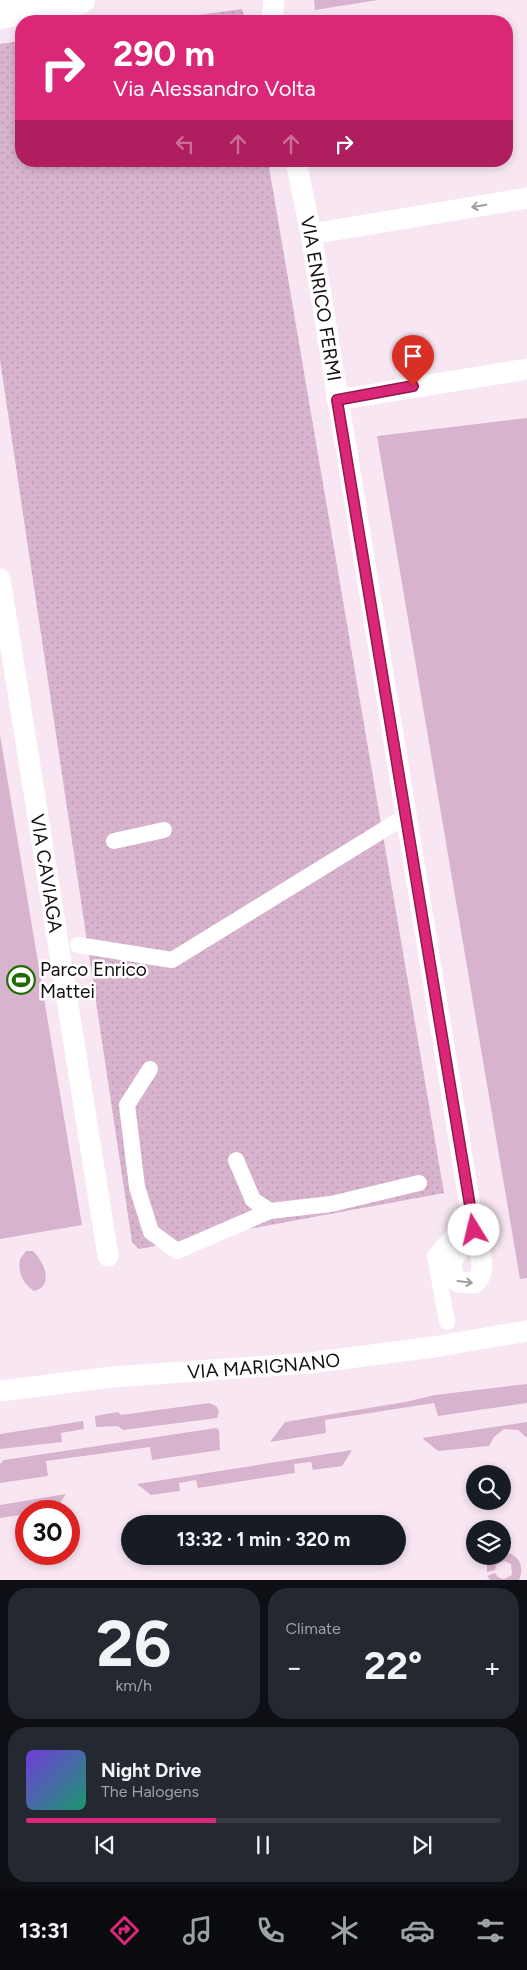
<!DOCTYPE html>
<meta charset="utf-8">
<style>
body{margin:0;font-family:Figtree,sans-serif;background:#242831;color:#f1f3f6;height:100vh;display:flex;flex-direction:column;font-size:19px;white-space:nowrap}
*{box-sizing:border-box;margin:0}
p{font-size:16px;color:#9ea1a6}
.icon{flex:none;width:28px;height:28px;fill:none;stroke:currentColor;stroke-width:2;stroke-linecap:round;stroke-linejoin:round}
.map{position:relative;height:1580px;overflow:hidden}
.details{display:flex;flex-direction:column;gap:8px;padding:8px;background:#0d0f14;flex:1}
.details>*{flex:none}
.top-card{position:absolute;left:15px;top:15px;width:498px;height:152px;border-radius:20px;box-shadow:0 2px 8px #0003;background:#db2777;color:#fff;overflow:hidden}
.controls{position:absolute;left:466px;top:1465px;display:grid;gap:10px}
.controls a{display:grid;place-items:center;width:45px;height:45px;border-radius:50%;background:#171b24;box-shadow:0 2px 8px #0003;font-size:25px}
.speed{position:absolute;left:15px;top:1500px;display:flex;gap:10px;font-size:25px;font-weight:700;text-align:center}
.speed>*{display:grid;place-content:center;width:65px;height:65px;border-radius:50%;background:#171b24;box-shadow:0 2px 8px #0003;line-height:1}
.speed .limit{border:8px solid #d22;background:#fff;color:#111}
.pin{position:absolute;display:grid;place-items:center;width:42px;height:42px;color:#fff;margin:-51px -21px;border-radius:50% 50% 50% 0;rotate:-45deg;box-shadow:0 0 5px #0007}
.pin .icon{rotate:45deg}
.me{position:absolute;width:55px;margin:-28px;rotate:351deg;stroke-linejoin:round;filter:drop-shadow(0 0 4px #0008)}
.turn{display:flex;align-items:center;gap:18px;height:105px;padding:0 15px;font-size:22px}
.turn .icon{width:65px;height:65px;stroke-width:2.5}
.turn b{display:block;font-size:35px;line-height:42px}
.lanes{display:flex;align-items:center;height:48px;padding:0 15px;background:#0003;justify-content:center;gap:25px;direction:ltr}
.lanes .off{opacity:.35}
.big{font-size:38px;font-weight:700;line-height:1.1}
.details .widget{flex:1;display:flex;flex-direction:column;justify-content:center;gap:8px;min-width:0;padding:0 18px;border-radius:20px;background:#242831}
.details .dial{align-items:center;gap:0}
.dial b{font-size:65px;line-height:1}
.song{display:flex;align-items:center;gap:15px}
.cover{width:60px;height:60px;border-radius:8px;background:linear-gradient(135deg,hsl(260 70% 55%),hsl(160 70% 35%))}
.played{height:5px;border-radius:2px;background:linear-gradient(90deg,#db2777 40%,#363941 40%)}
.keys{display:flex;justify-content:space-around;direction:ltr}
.heat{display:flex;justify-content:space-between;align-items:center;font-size:28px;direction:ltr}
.details .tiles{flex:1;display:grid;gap:8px;grid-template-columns:1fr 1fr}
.widget:last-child{grid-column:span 2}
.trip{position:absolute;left:121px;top:1515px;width:285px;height:50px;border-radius:25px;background:#171b24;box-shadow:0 2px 8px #0003;font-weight:700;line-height:50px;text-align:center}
.dock{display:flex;height:80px;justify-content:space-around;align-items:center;background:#090b0e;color:#9ea1a6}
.dock .icon{width:35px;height:35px}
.dock .active{color:#db2777}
.dock b{font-size:22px;color:#f1f3f6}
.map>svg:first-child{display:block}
</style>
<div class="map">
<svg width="527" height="1580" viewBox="0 0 527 1580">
<defs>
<pattern id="park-dots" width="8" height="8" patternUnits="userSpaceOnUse" patternTransform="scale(1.25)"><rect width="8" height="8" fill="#d8b3cd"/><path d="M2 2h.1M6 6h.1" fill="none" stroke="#b899af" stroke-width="1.8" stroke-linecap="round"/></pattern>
</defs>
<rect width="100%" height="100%" fill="#f8e7f3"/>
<g fill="#d8b3cd">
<path d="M314 0H378L315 10Z"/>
<path d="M527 418V1278L520 1279 377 436Z"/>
<path d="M0 735 82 1225 0 1239Z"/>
<path d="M26 1251H33C44 1262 55 1285 34 1291 22 1283 18 1273 20 1259Z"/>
<path d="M527 1384V1403L438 1416 434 1403 325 1420 326 1433 270 1442 285 1422 405 1402 435 1395Z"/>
<path d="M209 1403 216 1406 219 1411 217 1418 123 1430 118 1426 96 1427 95 1416 118 1412 121 1415Z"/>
<path d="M83 1421 84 1429 61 1433 62 1442 0 1449V1434Z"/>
<path d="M527 1422V1438L518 1430 504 1429 494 1437 489 1446 438 1451 422 1438Z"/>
<path d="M216 1428 219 1430 220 1450 152 1460 150 1447 46 1461 48 1476 0 1483V1464L4 1460Z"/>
<path d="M352 1450 342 1466 313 1470 311 1462 294 1464 295 1473 198 1488 196 1480 179 1483 180 1491 151 1495 137 1484Z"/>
<path d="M66 1494 56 1509 26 1511V1514L0 1518V1505Z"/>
<path d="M504 1552C519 1554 525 1567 519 1580H490L487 1576 495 1573 499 1578 504 1579 512 1575 511 1564 504 1561 496 1565 495 1570 487 1572V1565L493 1556H502Z"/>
</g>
<g fill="url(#park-dots)">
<path d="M242 9 245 21H156Z"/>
<path d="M21 41V161H268L444 1193 139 1249 132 1242 0 360V44Z"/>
</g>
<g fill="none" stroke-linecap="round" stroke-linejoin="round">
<g stroke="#fff" stroke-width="16">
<path d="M114 841 164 830"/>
<path d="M78 945 172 960 406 816"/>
<path d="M150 1069 127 1105 137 1187 151 1232 177 1251 270 1211"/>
<path d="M236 1160 253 1200 270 1211 331 1204 419 1183"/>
<path d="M447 1322 435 1256 453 1235 474 1230"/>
</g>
<g stroke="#fff" stroke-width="21">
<path d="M272 21 274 0"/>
<path id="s1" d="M296 161 311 234 474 1230C477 1246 490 1271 474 1283L458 1282C441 1263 460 1248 474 1235"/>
<path d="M311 234 527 198"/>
<path d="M337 400 527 369"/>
<path id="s2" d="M0 579 108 1256"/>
<path id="s3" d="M0 1391 112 1377 310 1363 433 1347 527 1331"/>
</g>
<path stroke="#fff" stroke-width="28" d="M0 15 81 0"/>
</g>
<defs><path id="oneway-shaft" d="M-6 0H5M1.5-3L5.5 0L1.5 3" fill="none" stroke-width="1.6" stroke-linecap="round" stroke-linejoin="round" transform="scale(1.25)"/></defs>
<g stroke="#a19ea0">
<use href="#oneway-shaft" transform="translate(479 206) rotate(171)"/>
<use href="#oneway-shaft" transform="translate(465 1282) rotate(7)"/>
</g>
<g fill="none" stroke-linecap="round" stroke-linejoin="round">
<defs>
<path id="route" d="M413 386 337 400 474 1230"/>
</defs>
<use href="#route" stroke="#8e194d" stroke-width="12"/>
<use href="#route" stroke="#db2777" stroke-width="9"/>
</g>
<defs>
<symbol id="stadium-ring" viewBox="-11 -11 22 22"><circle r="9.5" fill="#fff" stroke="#216b07" stroke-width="1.5"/><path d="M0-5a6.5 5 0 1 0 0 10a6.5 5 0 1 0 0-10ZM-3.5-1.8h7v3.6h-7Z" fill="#216b07"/></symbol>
</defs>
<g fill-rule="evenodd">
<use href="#stadium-ring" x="5" y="964" width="32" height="32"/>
</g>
<g text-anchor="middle" stroke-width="5" stroke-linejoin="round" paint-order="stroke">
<g font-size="19" fill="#130d11" stroke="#fff">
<text dy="7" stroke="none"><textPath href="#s1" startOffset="140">VIA ENRICO FERMI</textPath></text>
<text dy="7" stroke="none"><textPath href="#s2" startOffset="298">VIA CAVIAGA</textPath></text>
<text dy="7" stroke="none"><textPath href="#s3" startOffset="265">VIA MARIGNANO</textPath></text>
</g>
<g font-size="19" fill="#130d11" stroke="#fff" text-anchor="start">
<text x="40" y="976">Parco Enrico<tspan x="40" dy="22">Mattei</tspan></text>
</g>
</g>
</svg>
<div class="controls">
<a><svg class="icon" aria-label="search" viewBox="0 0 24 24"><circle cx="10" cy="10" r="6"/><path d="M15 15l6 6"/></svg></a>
<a><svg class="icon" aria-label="layers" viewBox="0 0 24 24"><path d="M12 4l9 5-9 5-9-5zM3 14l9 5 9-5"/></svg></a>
</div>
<div class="speed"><div class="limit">30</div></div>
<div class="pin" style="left:413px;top:386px;background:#d93025"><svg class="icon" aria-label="arrive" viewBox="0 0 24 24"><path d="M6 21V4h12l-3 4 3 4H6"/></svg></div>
<svg class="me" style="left:474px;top:1230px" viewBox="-20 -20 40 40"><circle r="19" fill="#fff"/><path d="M0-13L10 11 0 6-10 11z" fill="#db2777"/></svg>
<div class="trip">13:32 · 1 min · 320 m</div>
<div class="top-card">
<div class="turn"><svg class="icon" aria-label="right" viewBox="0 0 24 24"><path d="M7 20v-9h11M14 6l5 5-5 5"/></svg><div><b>290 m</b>Via Alessandro Volta</div></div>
<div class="lanes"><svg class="icon off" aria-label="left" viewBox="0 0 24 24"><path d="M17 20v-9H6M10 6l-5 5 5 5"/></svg><svg class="icon off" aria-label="ahead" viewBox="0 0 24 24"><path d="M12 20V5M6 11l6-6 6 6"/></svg><svg class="icon off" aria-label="ahead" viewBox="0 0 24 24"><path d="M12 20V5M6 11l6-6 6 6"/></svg><svg class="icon" aria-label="right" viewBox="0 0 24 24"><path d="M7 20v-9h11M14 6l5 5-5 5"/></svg></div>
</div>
</div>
<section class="details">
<div class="tiles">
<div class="widget dial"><b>26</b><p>km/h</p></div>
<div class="widget"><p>Climate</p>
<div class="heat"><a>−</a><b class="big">22°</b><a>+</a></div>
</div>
<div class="widget">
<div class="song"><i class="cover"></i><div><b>Night Drive</b><p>The Halogens</p></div></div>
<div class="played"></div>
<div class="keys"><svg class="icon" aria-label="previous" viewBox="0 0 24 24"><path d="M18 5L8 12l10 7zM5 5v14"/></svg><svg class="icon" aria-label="pause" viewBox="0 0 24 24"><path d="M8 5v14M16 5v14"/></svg><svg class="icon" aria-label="next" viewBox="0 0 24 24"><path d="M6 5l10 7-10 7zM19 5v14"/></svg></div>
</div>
</div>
</section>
<nav class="dock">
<b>13:31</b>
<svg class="icon active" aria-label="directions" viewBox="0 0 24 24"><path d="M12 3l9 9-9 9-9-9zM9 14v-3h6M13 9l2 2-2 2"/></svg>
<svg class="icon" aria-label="music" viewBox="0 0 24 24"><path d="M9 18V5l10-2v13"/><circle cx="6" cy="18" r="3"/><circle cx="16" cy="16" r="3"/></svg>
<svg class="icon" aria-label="phone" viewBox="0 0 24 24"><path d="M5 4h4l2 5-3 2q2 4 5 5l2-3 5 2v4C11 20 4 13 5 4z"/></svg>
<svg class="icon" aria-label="climate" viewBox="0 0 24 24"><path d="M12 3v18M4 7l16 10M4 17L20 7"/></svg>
<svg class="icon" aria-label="car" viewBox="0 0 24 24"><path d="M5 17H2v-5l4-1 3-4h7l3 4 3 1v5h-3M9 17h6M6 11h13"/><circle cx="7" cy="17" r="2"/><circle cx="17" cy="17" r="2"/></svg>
<svg class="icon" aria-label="filters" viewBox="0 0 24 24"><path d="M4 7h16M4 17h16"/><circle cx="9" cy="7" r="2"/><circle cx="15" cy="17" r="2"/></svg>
</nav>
